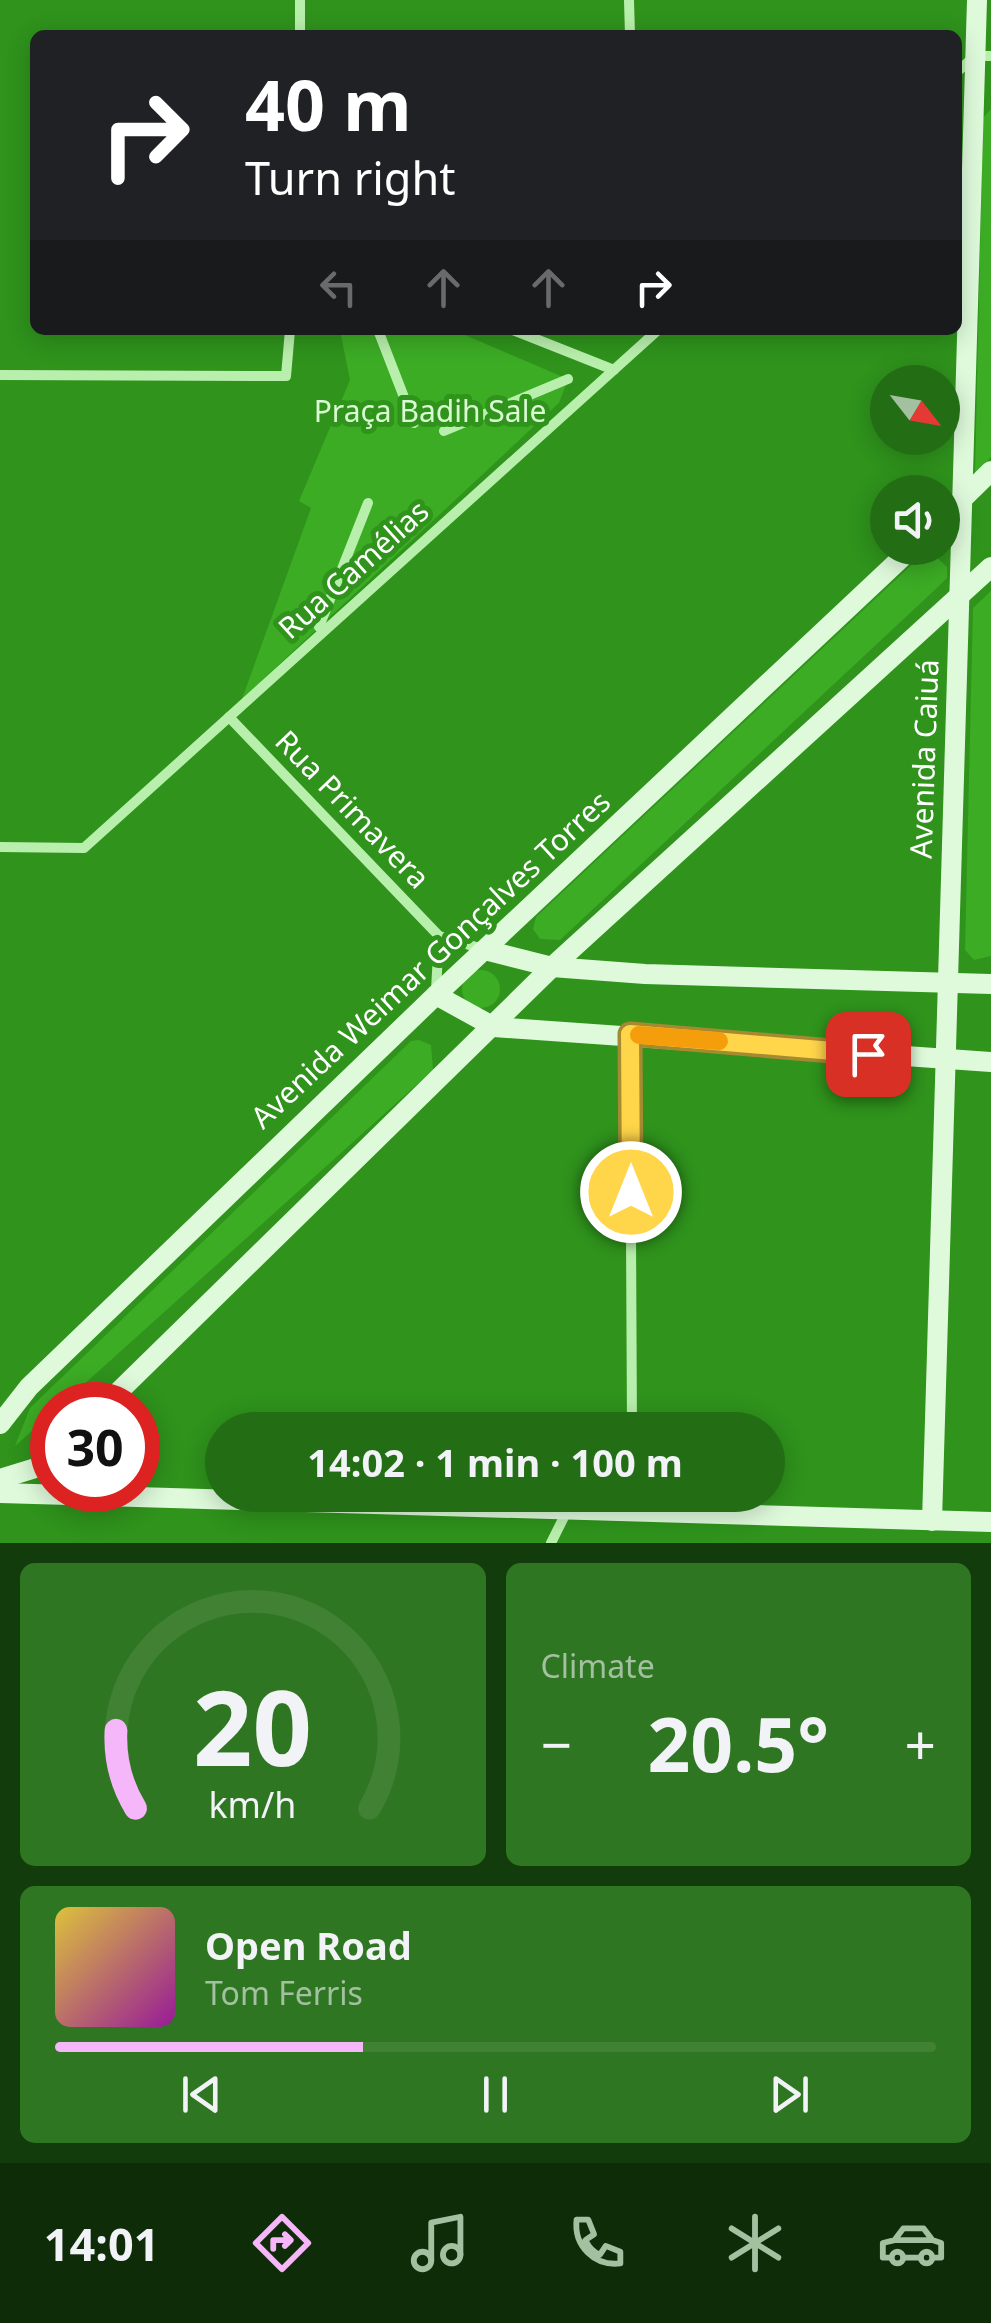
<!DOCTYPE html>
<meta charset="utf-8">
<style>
body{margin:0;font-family:"Noto Sans",sans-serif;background:#2f7622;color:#f1f3f6;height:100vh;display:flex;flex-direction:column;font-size:38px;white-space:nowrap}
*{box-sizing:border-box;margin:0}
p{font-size:32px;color:#a3c0a0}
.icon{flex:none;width:55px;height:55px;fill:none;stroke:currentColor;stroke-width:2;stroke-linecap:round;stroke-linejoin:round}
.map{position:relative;height:1543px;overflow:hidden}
.drawer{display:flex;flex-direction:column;gap:20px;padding:20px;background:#133c0c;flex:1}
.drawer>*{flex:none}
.hud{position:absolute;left:30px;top:30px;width:932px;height:305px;border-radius:15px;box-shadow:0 5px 25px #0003;background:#202124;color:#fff;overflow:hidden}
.needle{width:65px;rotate:121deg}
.controls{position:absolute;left:870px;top:365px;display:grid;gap:20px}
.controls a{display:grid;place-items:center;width:90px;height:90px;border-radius:50%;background:#236e15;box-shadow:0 5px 25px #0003;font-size:50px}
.speed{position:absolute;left:30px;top:1382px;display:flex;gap:20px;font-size:50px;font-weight:700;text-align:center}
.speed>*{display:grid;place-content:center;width:130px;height:130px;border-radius:50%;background:#236e15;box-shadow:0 5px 25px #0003;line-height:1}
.speed .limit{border:15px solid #d22;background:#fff;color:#111}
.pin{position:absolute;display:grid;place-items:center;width:85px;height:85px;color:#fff;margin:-42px;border-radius:20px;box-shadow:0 5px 15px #0006}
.me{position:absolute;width:110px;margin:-55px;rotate:0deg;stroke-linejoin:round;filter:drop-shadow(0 0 8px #0008)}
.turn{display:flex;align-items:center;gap:35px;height:210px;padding:0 50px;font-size:45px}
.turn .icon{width:130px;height:130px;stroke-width:2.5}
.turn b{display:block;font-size:70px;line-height:85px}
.lanes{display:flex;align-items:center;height:95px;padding:0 50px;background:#0003;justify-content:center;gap:50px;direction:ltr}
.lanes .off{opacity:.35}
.big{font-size:75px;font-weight:700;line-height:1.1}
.drawer .widget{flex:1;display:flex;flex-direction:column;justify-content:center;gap:15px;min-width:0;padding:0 35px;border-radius:15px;background:#2f7622}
.drawer .dial{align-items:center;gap:0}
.dial svg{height:260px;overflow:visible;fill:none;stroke:#408134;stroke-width:7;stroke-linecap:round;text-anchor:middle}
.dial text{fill:#f1f3f6;stroke:none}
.song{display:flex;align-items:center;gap:30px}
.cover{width:120px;height:120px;border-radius:15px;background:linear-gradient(135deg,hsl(50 70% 55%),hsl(300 70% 35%))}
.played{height:10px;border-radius:5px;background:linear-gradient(90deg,#f6b6fa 35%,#408134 35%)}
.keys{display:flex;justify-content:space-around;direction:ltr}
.heat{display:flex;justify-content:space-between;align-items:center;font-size:55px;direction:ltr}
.drawer .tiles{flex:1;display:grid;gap:20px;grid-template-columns:1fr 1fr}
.widget:last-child{grid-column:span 2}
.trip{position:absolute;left:205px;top:1412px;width:580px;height:100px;border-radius:50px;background:#236e15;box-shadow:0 5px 25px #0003;font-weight:700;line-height:100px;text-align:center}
.menu{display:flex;height:160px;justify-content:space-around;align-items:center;background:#0e2c08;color:#a3c0a0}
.menu .icon{width:70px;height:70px}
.menu .current{color:#f6b6fa}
.menu b{font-size:45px;color:#f1f3f6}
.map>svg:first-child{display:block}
</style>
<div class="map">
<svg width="991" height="1543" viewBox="0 0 991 1543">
<rect width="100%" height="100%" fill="#2f931c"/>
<g fill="#3cac25">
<path d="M991 109V457L975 474 983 118Z"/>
<path d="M340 330H453L568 379 559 403 242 699 311 508 299 501 350 380Z"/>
<path d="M931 552 947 567V578L940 585 560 940 540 939 533 929 536 917 922 555Z"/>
<path d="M991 591V956L974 960 965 950 973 608Z"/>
<circle cx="481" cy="989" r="19"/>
<path d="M419 1040 431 1045 433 1070 61 1405H52V1413L15 1446 30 1408 411 1041Z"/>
</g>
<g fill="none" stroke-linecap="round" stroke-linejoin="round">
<g stroke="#b9efad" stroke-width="10">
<path d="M629 0 630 35"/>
<path d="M300 35V0"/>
<path d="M958 71 975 56H991"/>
<path d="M378 330 414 423"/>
<path d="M513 330 614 370"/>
<path d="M0 375 286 376 290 330"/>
<path d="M444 431 568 379"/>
<path d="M319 627 368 503"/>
<path d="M229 717 439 936 483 949"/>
<path d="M0 847 84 848 658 330"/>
<path d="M436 990 439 936"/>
<path d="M630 1036 632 1430"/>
<path d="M551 1543 567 1511"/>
</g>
<g stroke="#dffadb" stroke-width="20">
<path d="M942 519 991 471"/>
<path d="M485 950 552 967 645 974 991 984"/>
<path d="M436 995 494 1027 991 1062"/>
<path d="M105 1405 552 967 991 567"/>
<path d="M0 1424 29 1387 436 995 912 548"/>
<path d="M0 1479 42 1466 52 1456"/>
<path d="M0 1493 991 1522"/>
<path d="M932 1521 977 0"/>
</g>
</g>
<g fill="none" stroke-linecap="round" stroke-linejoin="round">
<defs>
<path id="route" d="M631 1192 630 1034 868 1054"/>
</defs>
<use href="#route" stroke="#a68a30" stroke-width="25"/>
<use href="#route" stroke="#ffd54a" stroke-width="18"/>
<path stroke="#f59e0b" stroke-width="18" d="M639 1035 719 1041"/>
</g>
<g text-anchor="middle" stroke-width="10" stroke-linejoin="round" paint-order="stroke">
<g font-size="30" fill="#dafad4" stroke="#2f931c">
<text x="430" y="422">Praça Badih Sale</text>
</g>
<g font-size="30" fill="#fff" stroke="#2f931c">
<text transform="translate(354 570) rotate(-42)" y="10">Rua Camélias</text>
<text transform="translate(925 759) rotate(-88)" y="10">Avenida Caiuá</text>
<text transform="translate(352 810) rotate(46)" y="10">Rua Primavera</text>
<text transform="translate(431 960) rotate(-43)" y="10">Avenida Weimar Gonçalves Torres</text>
</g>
</g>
</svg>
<div class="controls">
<a><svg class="needle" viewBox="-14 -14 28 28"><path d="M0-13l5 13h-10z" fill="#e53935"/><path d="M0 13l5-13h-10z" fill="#a3c0a0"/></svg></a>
<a><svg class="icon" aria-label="sound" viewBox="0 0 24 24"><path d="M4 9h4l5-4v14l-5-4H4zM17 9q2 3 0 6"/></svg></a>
</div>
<div class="speed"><div class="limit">30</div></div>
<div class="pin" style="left:868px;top:1054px;background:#d93025"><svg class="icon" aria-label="arrive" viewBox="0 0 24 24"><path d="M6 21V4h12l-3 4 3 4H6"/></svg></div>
<svg class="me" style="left:631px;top:1192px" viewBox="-20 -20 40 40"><circle r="17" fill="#ffd54a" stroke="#fff" stroke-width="3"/><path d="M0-11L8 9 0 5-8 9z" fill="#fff"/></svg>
<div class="trip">14:02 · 1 min · 100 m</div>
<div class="hud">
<div class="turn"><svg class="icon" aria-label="right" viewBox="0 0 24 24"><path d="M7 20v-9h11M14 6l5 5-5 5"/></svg><div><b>40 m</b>Turn right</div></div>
<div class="lanes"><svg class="icon off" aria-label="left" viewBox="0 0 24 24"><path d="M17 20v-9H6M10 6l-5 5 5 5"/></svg><svg class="icon off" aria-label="ahead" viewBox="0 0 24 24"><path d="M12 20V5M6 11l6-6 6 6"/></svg><svg class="icon off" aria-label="ahead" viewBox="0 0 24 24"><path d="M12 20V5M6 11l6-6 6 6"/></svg><svg class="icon" aria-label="right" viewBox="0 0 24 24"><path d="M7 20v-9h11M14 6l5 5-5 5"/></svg></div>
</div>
</div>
<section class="drawer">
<div class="tiles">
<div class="widget dial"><svg viewBox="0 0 100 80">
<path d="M14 69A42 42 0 1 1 86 69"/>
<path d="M14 69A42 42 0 0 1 8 45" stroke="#f6b6fa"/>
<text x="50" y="56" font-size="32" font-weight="700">20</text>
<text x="50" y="72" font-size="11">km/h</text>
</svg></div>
<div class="widget"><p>Climate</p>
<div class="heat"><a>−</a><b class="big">20.5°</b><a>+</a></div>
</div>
<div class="widget">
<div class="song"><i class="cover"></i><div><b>Open Road</b><p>Tom Ferris</p></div></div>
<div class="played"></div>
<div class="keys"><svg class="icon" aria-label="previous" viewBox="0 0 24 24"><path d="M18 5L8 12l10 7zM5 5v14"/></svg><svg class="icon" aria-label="pause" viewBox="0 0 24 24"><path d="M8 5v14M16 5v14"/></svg><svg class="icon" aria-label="next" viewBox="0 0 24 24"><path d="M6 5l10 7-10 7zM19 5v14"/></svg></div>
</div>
</div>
</section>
<nav class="menu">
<b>14:01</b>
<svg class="icon current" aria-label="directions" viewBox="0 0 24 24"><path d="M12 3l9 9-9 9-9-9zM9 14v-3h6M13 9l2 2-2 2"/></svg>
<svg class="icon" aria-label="music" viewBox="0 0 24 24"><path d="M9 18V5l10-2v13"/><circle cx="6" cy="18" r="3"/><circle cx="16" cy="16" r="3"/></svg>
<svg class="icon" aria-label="phone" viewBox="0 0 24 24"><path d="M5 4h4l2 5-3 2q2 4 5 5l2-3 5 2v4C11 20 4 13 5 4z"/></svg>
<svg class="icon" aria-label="climate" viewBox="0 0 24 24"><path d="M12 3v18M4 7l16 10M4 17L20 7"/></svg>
<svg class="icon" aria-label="car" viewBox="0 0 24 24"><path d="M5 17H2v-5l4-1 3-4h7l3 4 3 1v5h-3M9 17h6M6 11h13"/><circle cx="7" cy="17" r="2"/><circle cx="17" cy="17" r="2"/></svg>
</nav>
